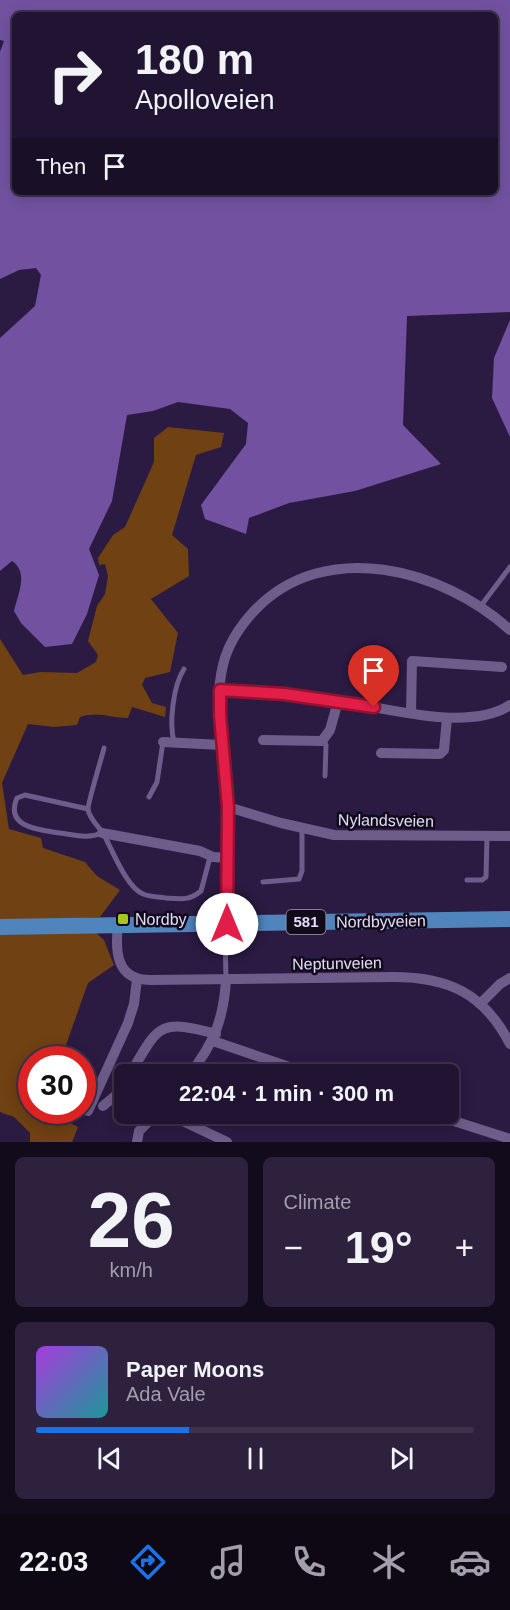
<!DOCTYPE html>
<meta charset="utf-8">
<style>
body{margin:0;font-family:Helvetica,sans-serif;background:#2d213e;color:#f1f3f6;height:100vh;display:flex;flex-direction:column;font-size:22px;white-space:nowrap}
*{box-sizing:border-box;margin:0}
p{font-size:20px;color:#a29eac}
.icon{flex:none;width:33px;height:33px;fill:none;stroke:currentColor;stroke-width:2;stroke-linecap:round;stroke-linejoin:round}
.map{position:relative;height:1142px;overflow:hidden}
.details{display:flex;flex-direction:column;gap:15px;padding:15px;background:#120b1c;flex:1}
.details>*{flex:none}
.hud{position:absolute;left:12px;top:12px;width:486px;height:183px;border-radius:9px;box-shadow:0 3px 15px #0003,0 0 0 2px #3d334d;background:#201432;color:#f1f3f6;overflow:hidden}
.speed{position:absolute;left:18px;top:1046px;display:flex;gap:12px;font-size:30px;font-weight:700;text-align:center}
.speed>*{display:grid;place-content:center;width:78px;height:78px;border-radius:50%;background:#201432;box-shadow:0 3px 15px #0003,0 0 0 2px #3d334d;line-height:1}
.speed .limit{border:9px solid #d22;background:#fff;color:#111}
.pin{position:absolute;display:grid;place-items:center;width:51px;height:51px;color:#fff;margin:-62px -26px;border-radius:50% 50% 50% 0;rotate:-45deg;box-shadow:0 0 6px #0007}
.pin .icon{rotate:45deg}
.me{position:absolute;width:66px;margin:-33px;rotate:0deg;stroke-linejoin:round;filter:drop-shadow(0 0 4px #0008)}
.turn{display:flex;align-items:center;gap:21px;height:126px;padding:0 24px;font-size:27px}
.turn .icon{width:78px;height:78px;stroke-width:2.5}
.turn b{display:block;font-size:42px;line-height:51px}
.then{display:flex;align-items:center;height:57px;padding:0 24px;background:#0003;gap:12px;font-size:22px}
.big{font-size:45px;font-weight:700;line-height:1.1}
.details .card{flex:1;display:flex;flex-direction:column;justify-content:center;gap:9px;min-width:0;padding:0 21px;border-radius:9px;background:#2d213e}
.details .dial{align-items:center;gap:0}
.dial b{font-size:78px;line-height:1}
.song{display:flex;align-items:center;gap:18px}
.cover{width:72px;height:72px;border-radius:9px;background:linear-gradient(135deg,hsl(280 70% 55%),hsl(180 70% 35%))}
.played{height:6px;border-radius:3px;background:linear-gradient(90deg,#1a73e8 35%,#3d334d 35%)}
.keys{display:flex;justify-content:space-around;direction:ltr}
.heat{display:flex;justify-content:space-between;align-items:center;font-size:33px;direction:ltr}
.details .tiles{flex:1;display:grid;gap:15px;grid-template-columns:1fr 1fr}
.card:last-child{grid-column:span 2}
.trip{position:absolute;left:114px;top:1064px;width:345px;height:60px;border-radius:9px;background:#201432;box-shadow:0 3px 15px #0003,0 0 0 2px #3d334d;font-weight:700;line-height:60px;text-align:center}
.tab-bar{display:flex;height:96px;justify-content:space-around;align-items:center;background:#0d0814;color:#a29eac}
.tab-bar .icon{width:42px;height:42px}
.tab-bar .on{color:#1a73e8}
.tab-bar b{font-size:27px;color:#f1f3f6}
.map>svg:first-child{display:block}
</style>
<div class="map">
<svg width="510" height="1142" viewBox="0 0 510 1142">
<rect width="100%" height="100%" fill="#2b1a42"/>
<g fill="#6f4113">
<path d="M168 427 224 433 221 447 196 455 172 535 188 549 189 576 151 599 178 633 170 672 145 678 142 685 152 703 166 707 165 717 132 707 128 718C108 718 100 711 80 717L77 725 54 727 28 724 2 783 9 829 41 838 43 848 85 862 97 876 120 890 100 917 0 922V639L23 675 40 672 77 673 96 662 98 655 88 641 97 606 105 594 108 576 105 564 99 565 98 558 113 535 125 527 154 462V438Z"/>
<path d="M94 931 104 940 114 965 88 983 61 1059H32V1110H53L58 1117 78 1127 72 1142H30V1133L14 1117 0 1112V932Z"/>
</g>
<g fill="#7252a0" fill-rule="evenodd">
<path d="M0 0H510V312L407 316 403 425 441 464 355 491 289 503 249 518 246 534 205 519 201 505 246 444 248 423 230 409 178 402 153 411 127 415 112 501 89 549 99 575 87 614 72 644 45 647 21 623 14 611C18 594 29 572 12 561L0 571V338L35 306 41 275 36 268 19 270 0 279V52L4 41 0 40ZM15 15H495V192H15Z"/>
<path d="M510 320V437L492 398 494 358Z"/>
</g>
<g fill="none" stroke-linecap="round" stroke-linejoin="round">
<g stroke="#6e5d8b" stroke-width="5">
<path d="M480 607 510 567"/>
<path d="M324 740 326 745 325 776"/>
<path d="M174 742C169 723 173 686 184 669"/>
<path d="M104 748C102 757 87 805 88 810 90 819 98 826 103 833 112 849 126 887 143 894 150 897 159 897 166 898 180 899 189 901 201 891L209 861 213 857"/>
<path d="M149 797 157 782 163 742"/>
<path d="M88 809 25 795 17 798C4 828 41 830 60 833 75 835 88 839 102 833"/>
<path d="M467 880H482L486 877 487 836"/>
<path d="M263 882 299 879 302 871V828"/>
<path d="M225 936 226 979"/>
</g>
<g stroke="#6e5d8b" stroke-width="10">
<path d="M220 691C259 692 296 695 335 700 383 707 468 733 510 705"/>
<path d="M411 713 412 661 502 667"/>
<path d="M263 740 322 741 330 730 338 701"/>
<path d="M163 742 222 745"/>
<path d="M381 753 440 754 444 750 447 718"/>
<path d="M228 807 281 823 334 835 510 836"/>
<path d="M102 833 200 851 213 857 227 858"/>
<path d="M227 924C226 885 231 844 228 805 225 760 212 710 223 665 228 644 241 625 255 610 325 537 443 569 510 630"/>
<path d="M118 925C115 951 116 980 150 980L393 977C448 977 484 993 510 1044"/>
<path d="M480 1004 500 984 510 978"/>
<path d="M213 1041 310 1074"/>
<path d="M130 1074C159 1026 157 1018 216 1034"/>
<path d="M190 1074C214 1043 224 1018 226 979"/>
<path d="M103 1106 115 1096 124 1083"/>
<path d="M88 1111 128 1023 134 1004 137 979"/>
<path d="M166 1113 227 1142"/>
<path d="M429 1113 510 1139"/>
<path d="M137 1142 139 1131 157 1113"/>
</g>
<path stroke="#4f84bc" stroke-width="16" d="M0 927 510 919"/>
</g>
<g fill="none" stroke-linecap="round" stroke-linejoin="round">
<defs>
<path id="route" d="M227 924 228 807 220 715V690L284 694 374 707"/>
</defs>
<use href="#route" stroke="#92132f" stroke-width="15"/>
<use href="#route" stroke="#e11d48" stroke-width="10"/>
</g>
<rect fill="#a7c71e" stroke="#110a1b" stroke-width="2" x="117" y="913" width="12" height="12" rx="3"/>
<g text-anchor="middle" stroke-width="5" stroke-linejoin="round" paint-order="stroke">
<rect fill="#110a1b" stroke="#a59cb4" stroke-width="1.5" x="286.5" y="910" width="39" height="24" rx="4.5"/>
<g font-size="15" font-weight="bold" fill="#e4dbf6">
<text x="306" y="927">581</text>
</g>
<g font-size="16" fill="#e4dbf6" stroke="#110a1b">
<text transform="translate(386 820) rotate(1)" y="6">Nylandsveien</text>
<text transform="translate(381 921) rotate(-1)" y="6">Nordbyveien</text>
<text transform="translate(337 963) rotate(-1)" y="6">Neptunveien</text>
</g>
<g font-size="16" fill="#e4dbf6" stroke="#110a1b" text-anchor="start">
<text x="135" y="925">Nordby</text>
</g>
</g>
</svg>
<div class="speed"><div class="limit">30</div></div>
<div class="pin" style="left:374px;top:707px;background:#d93025"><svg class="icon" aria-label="arrive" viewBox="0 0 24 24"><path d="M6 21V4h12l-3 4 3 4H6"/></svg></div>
<svg class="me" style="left:227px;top:924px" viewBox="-20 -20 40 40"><circle r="19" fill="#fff"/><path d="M0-13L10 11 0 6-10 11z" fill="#e11d48"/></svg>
<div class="trip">22:04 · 1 min · 300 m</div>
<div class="hud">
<div class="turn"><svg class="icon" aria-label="right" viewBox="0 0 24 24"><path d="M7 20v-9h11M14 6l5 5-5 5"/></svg><div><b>180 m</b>Apolloveien</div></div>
<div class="then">Then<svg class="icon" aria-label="arrive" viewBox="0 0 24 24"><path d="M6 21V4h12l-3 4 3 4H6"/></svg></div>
</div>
</div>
<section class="details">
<div class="tiles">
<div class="card dial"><b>26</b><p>km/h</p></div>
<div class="card"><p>Climate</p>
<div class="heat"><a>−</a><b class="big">19°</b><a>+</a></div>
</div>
<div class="card">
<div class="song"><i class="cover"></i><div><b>Paper Moons</b><p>Ada Vale</p></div></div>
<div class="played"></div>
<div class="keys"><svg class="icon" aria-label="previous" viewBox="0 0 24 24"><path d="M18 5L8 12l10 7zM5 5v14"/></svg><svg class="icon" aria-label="pause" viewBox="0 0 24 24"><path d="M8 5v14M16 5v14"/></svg><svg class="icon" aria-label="next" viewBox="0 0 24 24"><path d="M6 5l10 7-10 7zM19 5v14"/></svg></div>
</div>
</div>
</section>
<nav class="tab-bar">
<b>22:03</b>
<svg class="icon on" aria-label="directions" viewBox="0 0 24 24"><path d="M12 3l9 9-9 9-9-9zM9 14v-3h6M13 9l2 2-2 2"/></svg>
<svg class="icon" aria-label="music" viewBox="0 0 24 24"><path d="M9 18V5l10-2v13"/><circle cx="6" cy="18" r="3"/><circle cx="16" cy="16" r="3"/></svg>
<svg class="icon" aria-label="phone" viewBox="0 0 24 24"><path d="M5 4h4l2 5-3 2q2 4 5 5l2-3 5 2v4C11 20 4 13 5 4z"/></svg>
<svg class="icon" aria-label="climate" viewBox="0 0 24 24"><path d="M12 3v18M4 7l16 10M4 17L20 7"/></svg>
<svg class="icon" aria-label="car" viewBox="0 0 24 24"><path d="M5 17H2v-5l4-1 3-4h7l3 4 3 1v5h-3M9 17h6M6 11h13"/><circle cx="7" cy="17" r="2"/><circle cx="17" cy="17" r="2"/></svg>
</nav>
